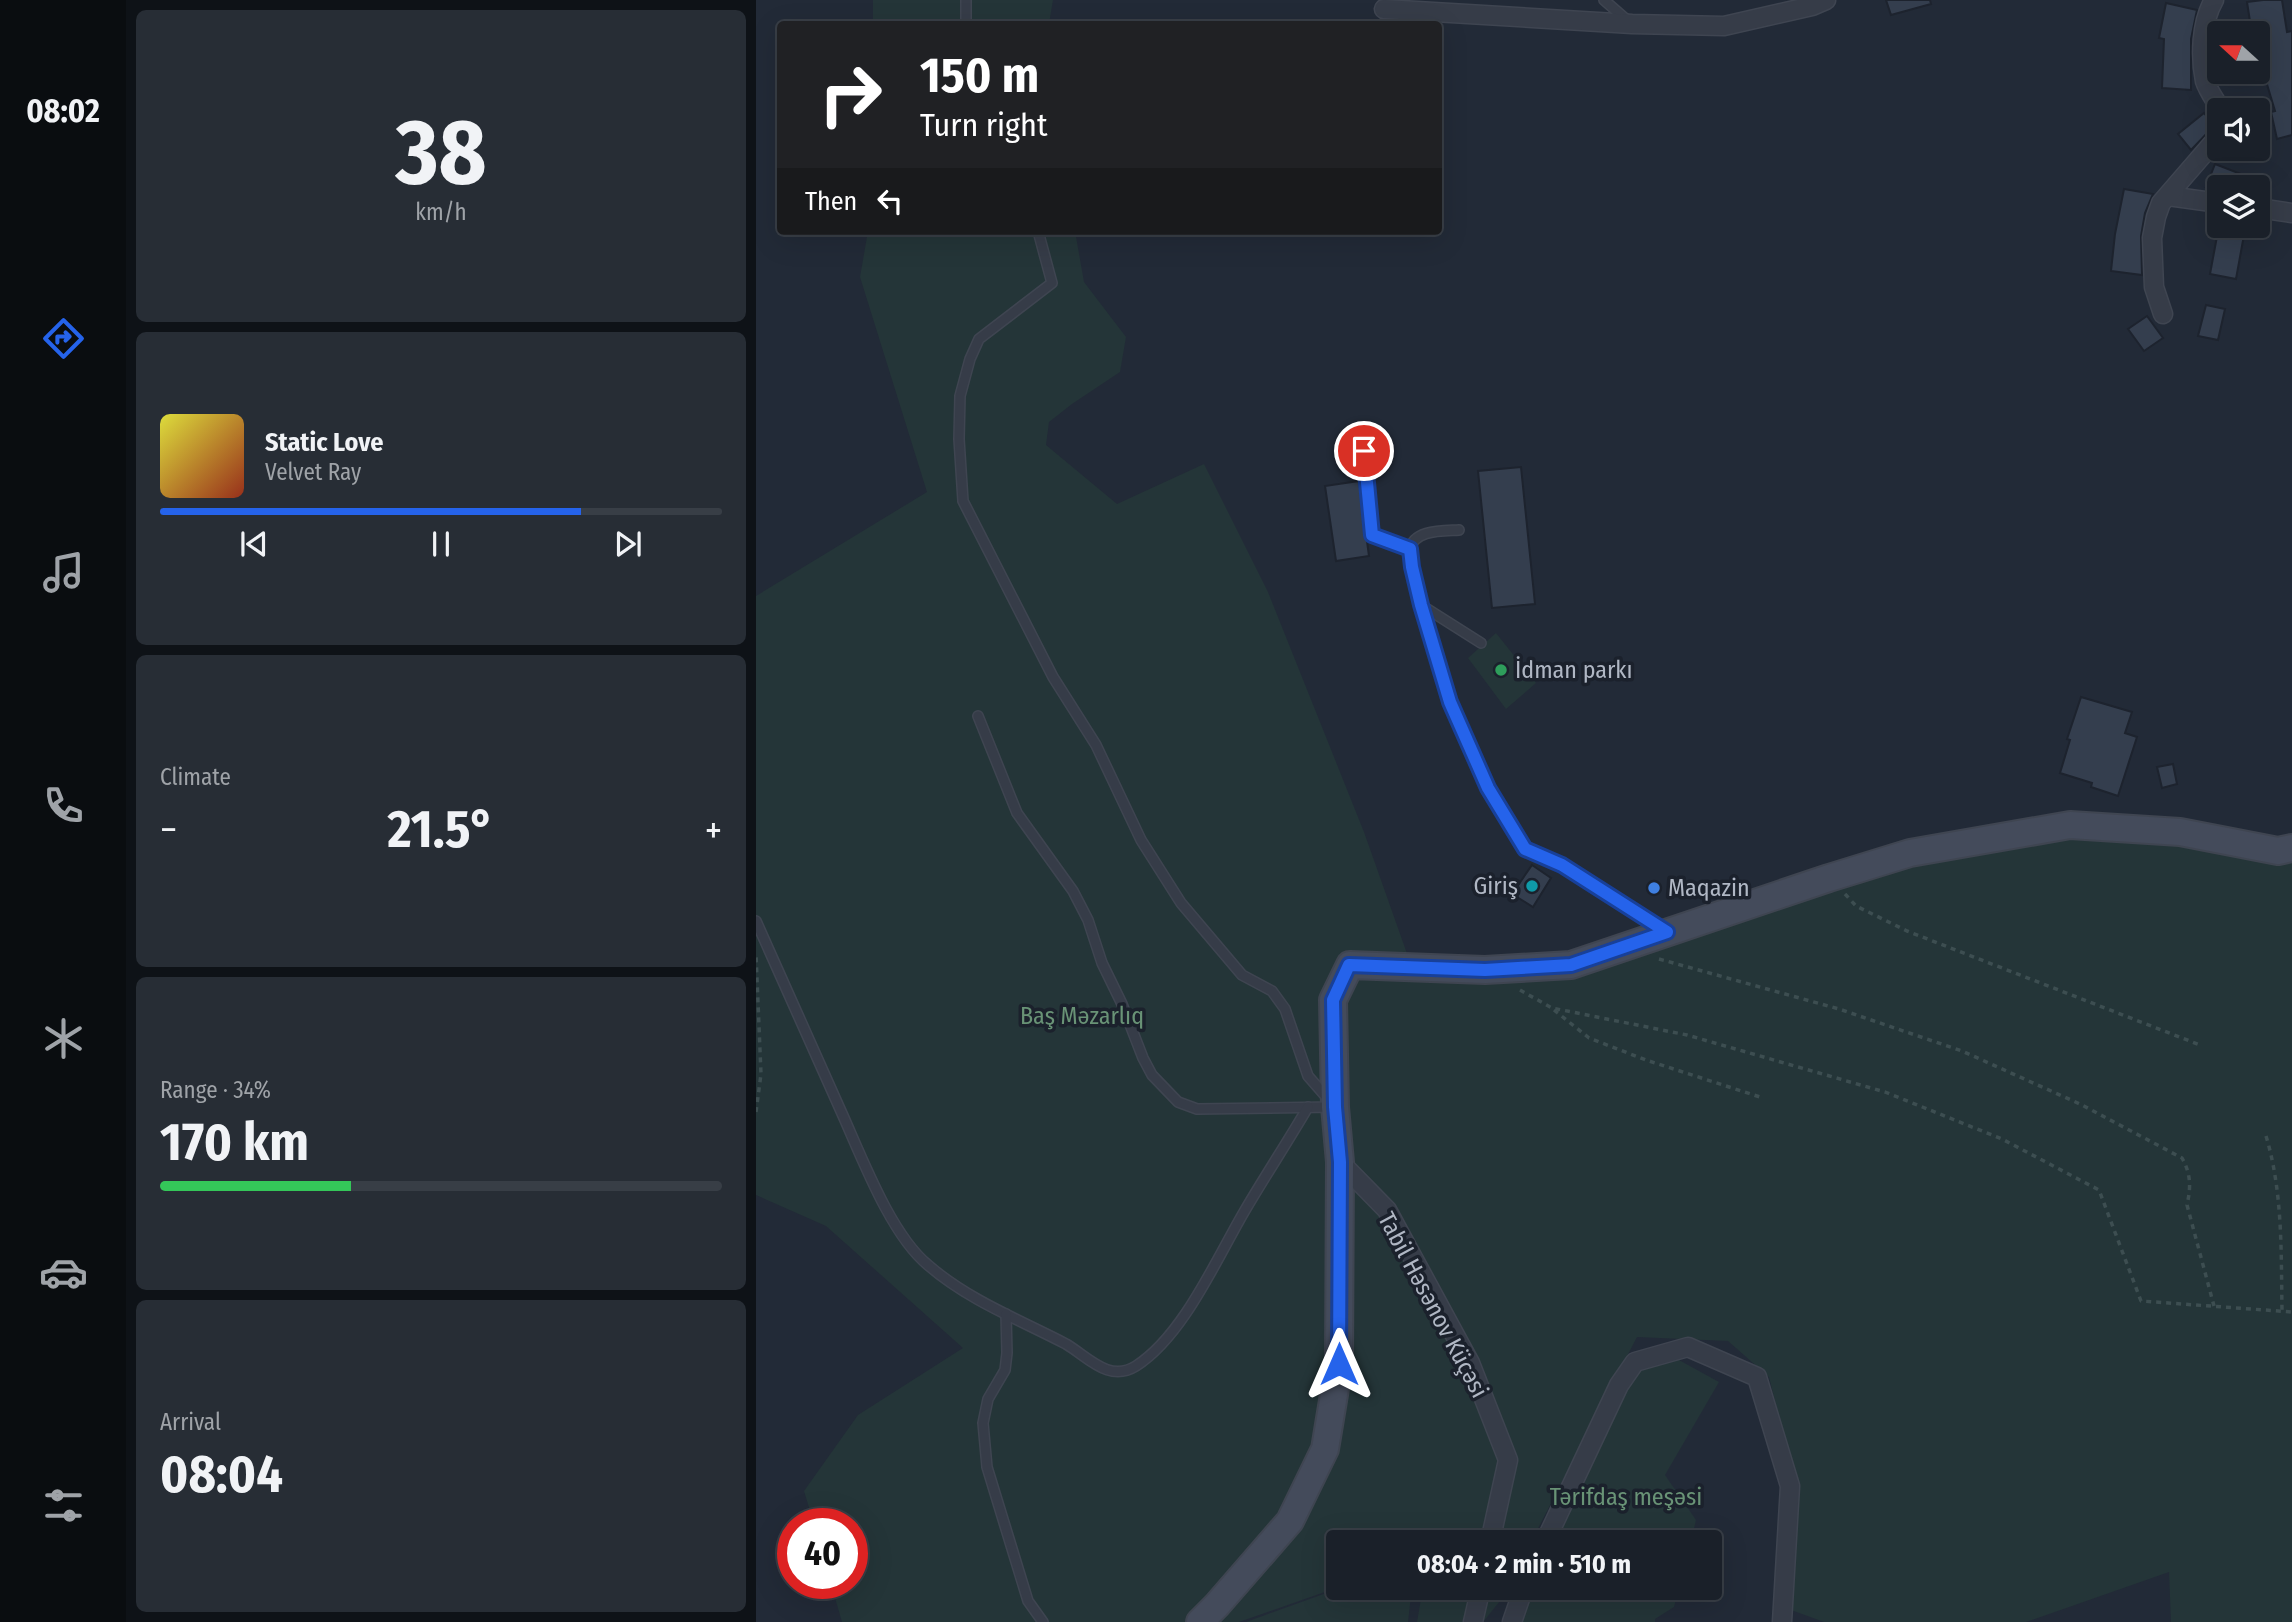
<!DOCTYPE html>
<meta charset="utf-8">
<style>
body{margin:0;font-family:"Fira Sans Condensed",sans-serif;background:#272d35;color:#f1f3f6;height:100vh;display:flex;flex-direction:column;font-size:26px;white-space:nowrap}
*{box-sizing:border-box;margin:0}
p{font-size:23px;color:#9fa3a8}
.icon{flex:none;width:38px;height:38px;fill:none;stroke:currentColor;stroke-width:2;stroke-linecap:round;stroke-linejoin:round}
.map{position:relative;flex:1;overflow:hidden}
.panel{display:flex;flex-direction:column;gap:10px;padding:10px;background:#0e1217;width:630px}
.panel>*{flex:none}
.top-card{position:absolute;left:21px;top:21px;width:665px;height:214px;border-radius:7px;box-shadow:0 7px 28px #0002,0 0 0 2px #383e46;background:#202124;color:#fff;overflow:hidden}
.needle{width:46px;rotate:291deg}
.controls{position:absolute;left:1451px;top:21px;display:grid;gap:14px}
.controls a{display:grid;place-items:center;width:63px;height:63px;border-radius:7px;background:#1a2029;box-shadow:0 7px 28px #0002,0 0 0 2px #383e46;font-size:35px}
.speed{position:absolute;left:21px;top:1508px;display:flex;gap:14px;font-size:35px;font-weight:700;text-align:center}
.speed>*{display:grid;place-content:center;width:91px;height:91px;border-radius:50%;background:#1a2029;box-shadow:0 7px 28px #0002,0 0 0 2px #383e46;line-height:1}
.speed .limit{border:10px solid #d22;background:#fff;color:#111}
.pin{position:absolute;display:grid;place-items:center;width:60px;height:60px;color:#fff;margin:-30px;border:4px solid #fff;border-radius:50%;box-shadow:0 2px 7px #0007}
.me{position:absolute;width:77px;margin:-38px;rotate:0deg;stroke-linejoin:round;filter:drop-shadow(0 0 5px #0008)}
.turn{display:flex;align-items:center;gap:24px;height:147px;padding:0 28px;font-size:32px}
.turn .icon{width:91px;height:91px;stroke-width:2.5}
.turn b{display:block;font-size:49px;line-height:60px}
.then{display:flex;align-items:center;height:66px;padding:0 28px;background:#0003;gap:14px;font-size:26px}
.big{font-size:52px;font-weight:700;line-height:1.1}
.panel .card{flex:1;display:flex;flex-direction:column;justify-content:center;gap:10px;min-width:0;padding:0 24px;border-radius:10px;background:#272d35}
.panel .dial{align-items:center;gap:0}
.dial b{font-size:91px;line-height:1}
.song{display:flex;align-items:center;gap:21px}
.cover{width:84px;height:84px;border-radius:10px;background:linear-gradient(135deg,hsl(60 70% 55%),hsl(10 70% 35%))}
.played{height:7px;border-radius:4px;background:linear-gradient(90deg,#2563eb 75%,#383e46 75%)}
.keys{display:flex;justify-content:space-around;direction:ltr}
.heat{display:flex;justify-content:space-between;align-items:center;font-size:38px;direction:ltr}
.charge{height:10px;border-radius:5px;background:linear-gradient(90deg,#34c759 34%,#383e46 0)}
.trip{position:absolute;left:570px;top:1530px;width:396px;height:70px;border-radius:7px;background:#1a2029;box-shadow:0 7px 28px #0002,0 0 0 2px #383e46;font-weight:700;line-height:70px;text-align:center}
main{display:flex;flex:1;min-height:0}
.menu{display:flex;flex-direction:column;width:126px;justify-content:space-around;align-items:center;background:#0a0d10;color:#9fa3a8}
.menu .icon{width:49px;height:49px}
.menu .current{color:#2563eb}
.menu b{font-size:32px;color:#f1f3f6}
.map>svg:first-child{display:block}
</style>
<main>
<nav class="menu">
<b>08:02</b>
<svg class="icon current" aria-label="directions" viewBox="0 0 24 24"><path d="M12 3l9 9-9 9-9-9zM9 14v-3h6M13 9l2 2-2 2"/></svg>
<svg class="icon" aria-label="music" viewBox="0 0 24 24"><path d="M9 18V5l10-2v13"/><circle cx="6" cy="18" r="3"/><circle cx="16" cy="16" r="3"/></svg>
<svg class="icon" aria-label="phone" viewBox="0 0 24 24"><path d="M5 4h4l2 5-3 2q2 4 5 5l2-3 5 2v4C11 20 4 13 5 4z"/></svg>
<svg class="icon" aria-label="climate" viewBox="0 0 24 24"><path d="M12 3v18M4 7l16 10M4 17L20 7"/></svg>
<svg class="icon" aria-label="car" viewBox="0 0 24 24"><path d="M5 17H2v-5l4-1 3-4h7l3 4 3 1v5h-3M9 17h6M6 11h13"/><circle cx="7" cy="17" r="2"/><circle cx="17" cy="17" r="2"/></svg>
<svg class="icon" aria-label="filters" viewBox="0 0 24 24"><path d="M4 7h16M4 17h16"/><circle cx="9" cy="7" r="2"/><circle cx="15" cy="17" r="2"/></svg>
</nav>
<section class="panel">
<div class="card dial"><b>38</b><p>km/h</p></div>
<div class="card">
<div class="song"><i class="cover"></i><div><b>Static Love</b><p>Velvet Ray</p></div></div>
<div class="played"></div>
<div class="keys"><svg class="icon" aria-label="previous" viewBox="0 0 24 24"><path d="M18 5L8 12l10 7zM5 5v14"/></svg><svg class="icon" aria-label="pause" viewBox="0 0 24 24"><path d="M8 5v14M16 5v14"/></svg><svg class="icon" aria-label="next" viewBox="0 0 24 24"><path d="M6 5l10 7-10 7zM19 5v14"/></svg></div>
</div>
<div class="card"><p>Climate</p>
<div class="heat"><a>−</a><b class="big">21.5°</b><a>+</a></div>
</div>
<div class="card"><p>Range · 34%</p><b class="big">170 km</b><div class="charge"></div></div>
<div class="card"><p>Arrival</p><b class="big">08:04</b></div>
</section>
<div class="map">
<svg width="1536" height="1622" viewBox="0 0 1536 1622">
<rect width="100%" height="100%" fill="#222a37"/>
<g fill="#243538">
<path d="M117 0H297L293 24H117Z"/>
<path d="M112 231H319L328 282 370 337 364 372 316 404 293 422 290 445 361 504 448 464 512 592 608 832 654 962 758 975 974 898 1351 823 1536 848V1622H1415L1413 1572 1270 1622H1068L1035 1610 1041 1487 1013 1377 972 1341 881 1337 775 1542H583V1587L483 1622H86L75 1584H96V1524H58L48 1491 102 1415 207 1348 70 1226 0 1195V596L171 492 104 277Z"/>
<path d="M740 633 780 683 750 709 712 658Z"/>
<path d="M912 1354 963 1382 909 1475 940 1520 935 1542H799L877 1376Z"/>
<path d="M587 1587H656L652 1622H490Z"/>
<path d="M667 1587H751L744 1601 727 1622H661Z"/>
<path d="M777 1587H923L918 1607 899 1619V1622H761Z"/>
</g>
<g fill="#343e4e" stroke="#1d232e" stroke-width="2">
<path d="M1130 0H1174L1175 4 1135 15Z"/>
<path d="M1507 0H1526L1531 32 1536 31V135L1521 139 1515 112 1519 111 1504 61 1500 27 1495 28 1491 2Z"/>
<path d="M1410 3 1441 10 1435 39V90L1406 88 1408 39 1403 38Z"/>
<path d="M1448 113 1458 126 1435 150 1422 134Z"/>
<path d="M1459 164 1485 174 1480 187H1450Z"/>
<path d="M1368 189 1397 194 1389 213 1385 236 1386 275 1355 271 1359 234Z"/>
<path d="M1462 231 1488 235 1480 279 1454 274Z"/>
<path d="M1450 305 1469 309 1462 340 1442 336Z"/>
<path d="M1391 316 1407 338 1388 351 1372 329Z"/>
<path d="M765 467 779 604 736 608 722 471Z"/>
<path d="M603 481 613 556 580 561 569 486Z"/>
<path d="M1325 697 1376 712 1369 733 1381 737 1362 796 1335 787 1336 783 1304 773 1314 740 1311 739Z"/>
<path d="M1417 764 1421 784 1406 788 1401 767Z"/>
<path d="M776 865 795 878 777 907 756 894Z"/>
</g>
<g fill="none" stroke-linecap="round" stroke-linejoin="round">
<defs>
<g id="lane">
<path d="M848 0 872 21"/>
<path d="M210 24V0"/>
<path d="M282 231 296 283 223 339 214 359 204 396 203 439 207 501 297 677 340 745 385 840 425 903 486 975 516 991 529 1009 552 1076 573 1100"/>
<path d="M608 451 616 535 654 549"/>
<path d="M703 530C688 531 657 529 654 550 653 555 655 562 656 567L694 701 732 787 769 849 806 865 907 929"/>
<path d="M665 605 725 643"/>
<path d="M222 716 261 813 317 891 332 920 346 963 366 1004 387 1058 396 1075 422 1102 441 1109 577 1107"/>
<path d="M0 921C28 984 56 1046 84 1109 105 1155 134 1234 172 1265 212 1300 264 1320 310 1344 332 1357 353 1383 380 1366 427 1336 460 1260 488 1212 509 1176 531 1143 552 1107"/>
<path d="M250 1314 251 1353 249 1370 232 1399 227 1423 231 1467 272 1601 287 1622"/>
</g>
<g id="street">
<path d="M1458 0C1445 22 1444 57 1449 81 1452 91 1460 101 1465 110"/>
<path d="M628 9 876 24 968 26 1056 6 1070 0"/>
<path d="M1412 196 1463 203"/>
<path d="M1502 208 1536 213"/>
<path d="M1407 314 1398 287 1396 238 1400 217 1405 203 1463 136"/>
<path d="M584 1162 631 1210 714 1363 752 1460 734 1542"/>
<path d="M789 1542 863 1385 879 1362 932 1347 1001 1377 1034 1486 1026 1622"/>
<path d="M717 1622 725 1587"/>
<path d="M756 1622 768 1587"/>
</g>
<path id="secondary" d="M444 1622 461 1605 534 1521 569 1449 583 1364 584 1162 579 1107 577 1000 594 965 729 970 815 965 1073 878 1154 853 1314 825 1424 832 1522 851 1536 848"/>
</defs>
<use href="#lane" stroke="#3f4551" stroke-width="12"/>
<use href="#street" stroke="#3f4551" stroke-width="21"/>
<use href="#secondary" stroke="#3f4551" stroke-width="30"/>
<g stroke="#3d4e51" stroke-width="3.5" stroke-dasharray="5 5" stroke-linecap="butt">
<path d="M1089 894 1100 906 1151 931 1444 1045"/>
<path d="M903 959 1083 1009 1206 1051 1324 1104 1426 1158C1435 1174 1435 1187 1431 1205L1458 1306"/>
<path d="M764 990 796 1008 931 1035 1129 1092 1246 1139 1343 1190 1385 1301 1536 1312"/>
<path d="M798 1010 833 1038 890 1060 1007 1098"/>
<path d="M0 1112 5 1074 0 954"/>
<path d="M1510 1136C1527 1192 1525 1254 1526 1311"/>
</g>
<use href="#lane" stroke="#363c48" stroke-width="9"/>
<use href="#street" stroke="#363c48" stroke-width="18"/>
<use href="#secondary" stroke="#444b5b" stroke-width="26"/>
</g>
<g fill="none" stroke-linecap="round" stroke-linejoin="round">
<defs>
<path id="route" d="M583 1364 584 1162 579 1107 577 1000 593 965 729 970 815 965 911 932 806 865 769 849 732 788 694 702 665 605 656 567 654 549 616 535 608 451"/>
</defs>
<use href="#route" stroke="#184099" stroke-width="18"/>
<use href="#route" stroke="#2563eb" stroke-width="12"/>
</g>
<circle fill="#2e9e5b" stroke="#1b212c" stroke-width="2.5" cx="745" cy="670" r="7"/>
<circle fill="#0f9aa8" stroke="#1b212c" stroke-width="2.5" cx="776" cy="886" r="7"/>
<circle fill="#3f7fe0" stroke="#1b212c" stroke-width="2.5" cx="898" cy="888" r="7"/>
<g text-anchor="middle" stroke-width="7" stroke-linejoin="round" paint-order="stroke">
<g font-size="24" fill="#b0b7c4" stroke="#1b212c" text-anchor="start">
<text x="759" y="678">İdman parkı</text>
<text x="762" y="894" text-anchor="end">Giriş</text>
<text x="912" y="896">Maqazin</text>
</g>
<g font-size="24" fill="#699376" stroke="#1b212c">
<text x="326" y="1024">Baş Məzarlıq</text>
<text x="870" y="1505">Tərifdaş meşəsi</text>
</g>
<g font-size="24" fill="#b0b7c4" stroke="#1b212c">
<text transform="translate(677 1305) rotate(62)" y="8">Tabil Həsənov Küçəsi</text>
</g>
</g>
</svg>
<div class="controls">
<a><svg class="needle" viewBox="-14 -14 28 28"><path d="M0-13l5 13h-10z" fill="#e53935"/><path d="M0 13l5-13h-10z" fill="#9fa3a8"/></svg></a>
<a><svg class="icon" aria-label="sound" viewBox="0 0 24 24"><path d="M4 9h4l5-4v14l-5-4H4zM17 9q2 3 0 6"/></svg></a>
<a><svg class="icon" aria-label="layers" viewBox="0 0 24 24"><path d="M12 4l9 5-9 5-9-5zM3 14l9 5 9-5"/></svg></a>
</div>
<div class="speed"><div class="limit">40</div></div>
<div class="pin" style="left:608px;top:451px;background:#d93025"><svg class="icon" aria-label="arrive" viewBox="0 0 24 24"><path d="M6 21V4h12l-3 4 3 4H6"/></svg></div>
<svg class="me" style="left:583px;top:1364px" viewBox="-20 -20 40 40"><path d="M0-17L14 15 0 8-14 15z" fill="#2563eb" stroke="#fff" stroke-width="4"/></svg>
<div class="trip">08:04 · 2 min · 510 m</div>
<div class="top-card">
<div class="turn"><svg class="icon" aria-label="right" viewBox="0 0 24 24"><path d="M7 20v-9h11M14 6l5 5-5 5"/></svg><div><b>150 m</b>Turn right</div></div>
<div class="then">Then<svg class="icon" aria-label="left" viewBox="0 0 24 24"><path d="M17 20v-9H6M10 6l-5 5 5 5"/></svg></div>
</div>
</div>
</main>
